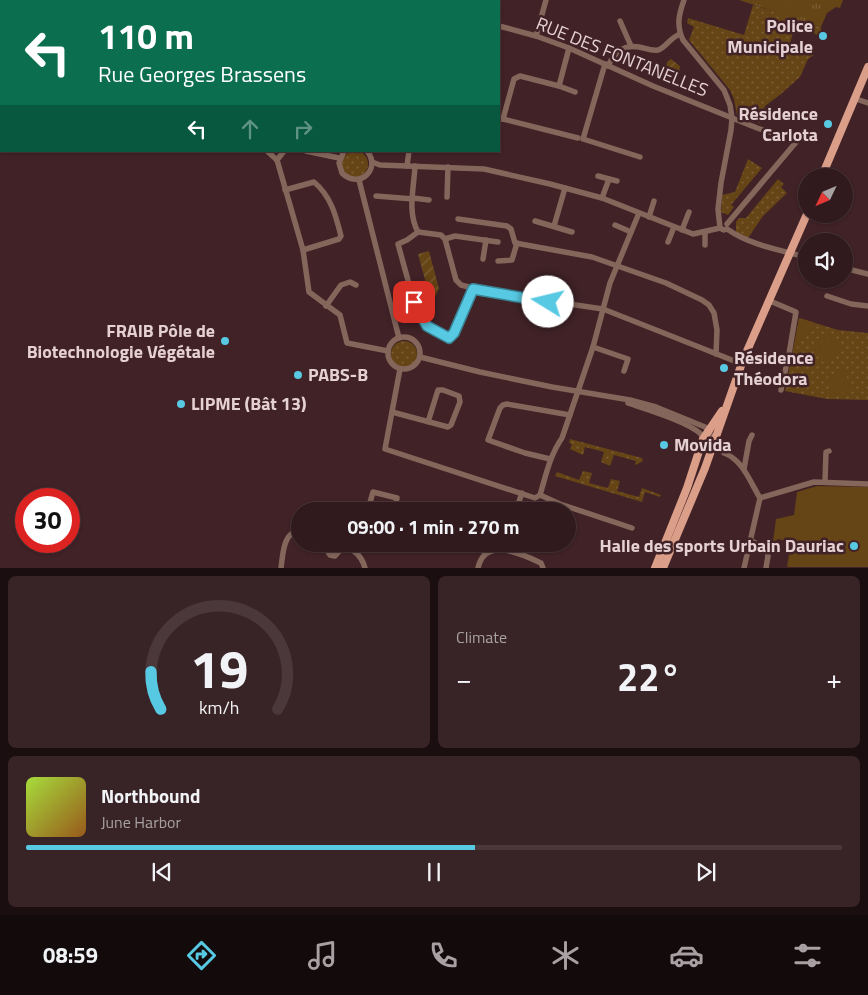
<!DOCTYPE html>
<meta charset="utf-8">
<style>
body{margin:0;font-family:"Titillium Web",sans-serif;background:#382326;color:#f1f3f6;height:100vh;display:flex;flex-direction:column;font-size:19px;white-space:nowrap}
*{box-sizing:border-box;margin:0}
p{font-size:16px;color:#a8a1a4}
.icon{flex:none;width:28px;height:28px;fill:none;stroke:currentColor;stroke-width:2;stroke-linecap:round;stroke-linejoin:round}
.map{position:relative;height:568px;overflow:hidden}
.panel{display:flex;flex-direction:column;gap:8px;padding:8px;background:#1a0e10;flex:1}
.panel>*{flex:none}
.banner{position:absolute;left:0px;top:0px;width:500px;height:152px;box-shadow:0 1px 4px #0004,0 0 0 1px #4b383b;background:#0b6e4f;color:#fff;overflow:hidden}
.needle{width:32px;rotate:226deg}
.tools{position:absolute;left:798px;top:168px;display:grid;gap:10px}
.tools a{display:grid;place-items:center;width:55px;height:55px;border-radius:50%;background:#301a1d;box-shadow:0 1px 4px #0004,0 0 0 1px #4b383b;font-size:25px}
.speed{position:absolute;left:15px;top:488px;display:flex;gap:10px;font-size:25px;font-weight:700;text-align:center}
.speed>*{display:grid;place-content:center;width:65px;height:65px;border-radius:50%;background:#301a1d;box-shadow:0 1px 4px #0004,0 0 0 1px #4b383b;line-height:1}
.speed .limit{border:8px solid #d22;background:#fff;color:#111}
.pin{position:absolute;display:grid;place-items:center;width:42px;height:42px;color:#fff;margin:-21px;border-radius:10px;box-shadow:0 2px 8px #0006}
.me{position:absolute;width:55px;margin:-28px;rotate:279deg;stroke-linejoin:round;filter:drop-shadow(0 0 4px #0008)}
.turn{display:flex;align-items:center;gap:18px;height:105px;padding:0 15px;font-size:22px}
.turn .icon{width:65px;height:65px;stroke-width:2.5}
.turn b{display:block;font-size:35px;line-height:42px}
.lanes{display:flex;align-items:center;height:48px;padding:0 15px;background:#0003;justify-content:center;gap:25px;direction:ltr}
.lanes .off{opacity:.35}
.big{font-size:38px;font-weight:700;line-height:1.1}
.panel .tile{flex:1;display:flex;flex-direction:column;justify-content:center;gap:8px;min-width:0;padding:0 18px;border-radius:8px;background:#382326}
.panel .dial{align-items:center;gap:0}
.dial svg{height:130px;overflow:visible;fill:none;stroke:#4b383b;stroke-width:7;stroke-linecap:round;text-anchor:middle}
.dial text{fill:#f1f3f6;stroke:none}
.song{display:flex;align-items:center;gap:15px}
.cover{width:60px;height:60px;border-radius:8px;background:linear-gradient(135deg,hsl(80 70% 55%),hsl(30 70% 35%))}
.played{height:5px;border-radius:2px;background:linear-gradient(90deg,#57c9e3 55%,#4b383b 55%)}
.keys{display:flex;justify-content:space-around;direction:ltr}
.heat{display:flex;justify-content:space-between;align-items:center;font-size:28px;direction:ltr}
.panel .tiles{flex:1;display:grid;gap:8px;grid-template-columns:1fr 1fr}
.tile:last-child{grid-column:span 2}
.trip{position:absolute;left:291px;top:502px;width:285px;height:50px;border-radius:25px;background:#301a1d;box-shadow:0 1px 4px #0004,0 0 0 1px #4b383b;font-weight:700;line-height:50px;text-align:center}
.menu{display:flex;height:80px;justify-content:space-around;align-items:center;background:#130a0c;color:#a8a1a4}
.menu .icon{width:35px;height:35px}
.menu .on{color:#57c9e3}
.menu b{font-size:22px;color:#f1f3f6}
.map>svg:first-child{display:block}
</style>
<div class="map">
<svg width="868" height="568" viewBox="0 0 868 568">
<defs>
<pattern id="grass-dots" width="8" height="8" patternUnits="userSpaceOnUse" patternTransform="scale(1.25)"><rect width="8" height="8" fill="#654415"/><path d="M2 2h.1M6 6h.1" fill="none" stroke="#7b5e36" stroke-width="1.8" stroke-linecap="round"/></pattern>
<pattern id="park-tufts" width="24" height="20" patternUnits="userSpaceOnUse" patternTransform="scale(1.25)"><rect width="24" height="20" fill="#654415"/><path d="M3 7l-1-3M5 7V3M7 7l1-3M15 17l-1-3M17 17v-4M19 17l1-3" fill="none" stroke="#7b5e36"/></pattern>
<pattern id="garden-furrows" width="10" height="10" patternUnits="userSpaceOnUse" patternTransform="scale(1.25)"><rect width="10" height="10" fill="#654415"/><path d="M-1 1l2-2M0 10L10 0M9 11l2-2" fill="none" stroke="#7b5e36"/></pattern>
</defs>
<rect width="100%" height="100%" fill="#402227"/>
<g fill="url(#grass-dots)">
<path d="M753 5 794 17 821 27V37L796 24 790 43 783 50 797 55 799 51 814 55 808 59 800 77 781 94 765 106 760 123 737 115 734 99 730 90 689 40 694 27 687 23 688 18 744 35Z"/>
<circle cx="355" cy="164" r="13"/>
<path d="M748 159 762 168 731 205 734 207 728 215 721 212 722 195 735 192Z"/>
<path d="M778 179 784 184 781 187 787 193 763 216 748 238 736 232V222L739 218H746Z"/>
<path d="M799 318 838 330 868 333V400L827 399 785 391Z"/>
<circle cx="404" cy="354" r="13"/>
<path d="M570 439 642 458 643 461 636 465 635 464 636 461 614 455 610 466 601 462 604 452 585 447 583 455 570 449 572 444 569 443Z"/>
<path d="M583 471 592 473 589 483 608 488 611 479 620 481 617 491 639 497 642 488 661 495 660 497 645 492 642 502 555 476 557 472 579 480Z"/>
</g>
<path fill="url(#park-tufts)" d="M739 0H843L840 8 836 7 827 13 821 27Z"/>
<g fill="url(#garden-furrows)">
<path d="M671 59 680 66 679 72 675 70 670 71 666 68 667 62Z"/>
<path d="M429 251 439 289 424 317 418 304 430 298 418 254Z"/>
</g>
<g fill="#654415">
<path d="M765 0H773L804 10 801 18 763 5Z"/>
<path d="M799 318 813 322 814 329 811 333 806 332 804 341 798 340 797 349 794 348Z"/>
<path d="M828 336 842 350 826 365 813 351Z"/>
<path d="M845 370 851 392 832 395 827 378Z"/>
<path d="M817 486 868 487V567H787L791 542 778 539 775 542 773 541 776 519 794 515 797 492Z"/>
</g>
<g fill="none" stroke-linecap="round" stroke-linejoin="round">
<g stroke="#84665b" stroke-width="5.5">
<path d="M92 0H94"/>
<path d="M131 0V1"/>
<path d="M177 0 178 1"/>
<path d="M251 0 252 1"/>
<path d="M293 0 295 1"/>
<path d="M350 0V1"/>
<path d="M366 0 372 1"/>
<path d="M402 0 404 1"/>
<path d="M684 0C679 14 676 25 683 40L724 90 730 105 732 118 731 130 721 183 718 209 720 228 724 230 727 229"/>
<path d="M138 1 140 0"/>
<path d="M303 1 306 0"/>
<path d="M395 1 396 0"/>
<path d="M479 1V0"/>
<path d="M620 21 631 46"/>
<path d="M499 26 536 36 569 48 653 86 757 128 797 141 727 224"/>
<path d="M536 36 546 0"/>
<path d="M605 64 583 139 640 157"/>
<path d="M608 66C614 53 623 44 639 47 645 48 651 51 658 50 665 48 670 38 680 34"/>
<path d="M559 86 575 92"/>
<path d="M856 99 868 103"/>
<path d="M499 118 578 138"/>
<path d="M503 119 514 79 520 76 559 86 569 48"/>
<path d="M267 151 277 160"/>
<path d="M306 151 339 158"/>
<path d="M344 151 339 163 342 173C359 190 382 169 367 151"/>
<path d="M277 160 303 250 309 292 340 315 347 343 388 351"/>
<path d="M277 160 284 151"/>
<path d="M372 162 380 165 484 169 550 184 602 198 693 234 720 228"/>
<path d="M407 166 409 151"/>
<path d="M415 166C414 188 407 212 418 232L441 235 445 239 456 280 461 285 488 292 603 309 742 364"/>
<path d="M598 176 609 179"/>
<path d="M359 180 399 338"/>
<path d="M285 190 314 182C331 196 336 216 341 236L339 239 303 250"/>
<path d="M376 196 413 199"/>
<path d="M447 197 448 167"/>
<path d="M413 198 429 200"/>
<path d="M602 198 609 179 617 181"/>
<path d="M649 217 654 201"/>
<path d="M458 219 507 226 511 229 515 243 592 257 666 283 702 300 709 305 714 313 717 330 716 354"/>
<path d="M535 221 572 232"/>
<path d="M615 225 631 232"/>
<path d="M554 226 565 188"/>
<path d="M727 229C750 245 779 250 806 257"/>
<path d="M682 230 689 212"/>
<path d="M418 232 407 240 398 244 414 302 424 323 430 329 449 338 452 336 473 289"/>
<path d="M705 232V245"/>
<path d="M445 239 455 236 498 242"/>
<path d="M668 242 674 227"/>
<path d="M483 259 486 240"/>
<path d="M498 261 512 260 517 243"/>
<path d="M844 268 868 274"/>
<path d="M827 296 851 304 868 306"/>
<path d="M770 301 796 312 789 354 781 390"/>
<path d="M326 306 341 285 350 282 356 285"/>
<circle cx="404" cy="353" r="16"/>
<path d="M593 347 628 359 624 371"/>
<path d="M420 357 480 372 552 387 630 400 656 407 705 427 710 433 712 443"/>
<path d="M400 369 385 449 535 498 540 495 560 504 632 528"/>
<path d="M628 403C648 410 686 421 701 434L703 439"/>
<path d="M392 412 448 427 451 425 460 402 459 396 443 390H438L428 422"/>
<path d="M724 453C743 460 750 482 760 498"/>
<path d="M550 459 525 453 488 440 500 408 503 405 507 404 570 415"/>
<path d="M744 469 749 441 752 435"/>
<path d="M825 481 826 452 829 451"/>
<path d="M540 495C546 475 550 455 562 438L593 347 610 283 639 213"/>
<path d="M760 498 814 482 868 484"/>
<path d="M516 510 522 493"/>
<path d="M388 511 369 506 373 492 397 498 394 511"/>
<path d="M750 540 766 549 768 556 766 568"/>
<path d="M327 544V550L330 555 335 556 344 546"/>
<path d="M339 544C352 549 361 553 365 568"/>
<path d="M477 544 485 553"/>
<path d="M357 552 364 544"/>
<path d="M281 568C283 554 283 532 300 530"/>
<path d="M478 568C485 536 522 554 541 563L543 568"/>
<path d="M744 568 760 498"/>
</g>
<g stroke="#db9e88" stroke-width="8">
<path d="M822 176 868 67"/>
<path d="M655 568 687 488 703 439 722 411"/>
<path d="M663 568 705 468 743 360 807 214"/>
</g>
</g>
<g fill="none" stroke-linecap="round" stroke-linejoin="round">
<defs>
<path id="route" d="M414 302 427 326 449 338 454 333 473 289 548 302"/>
</defs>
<use href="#route" stroke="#398394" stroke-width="12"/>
<use href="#route" stroke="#57c9e3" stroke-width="9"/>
</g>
<g fill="#57c9e3" stroke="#402227" stroke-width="2">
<circle cx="823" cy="36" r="5"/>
<circle cx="828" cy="124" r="5"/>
<circle cx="225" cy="341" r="5"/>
<circle cx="724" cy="368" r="5"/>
<circle cx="298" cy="375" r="5"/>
<circle cx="181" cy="404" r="5"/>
<circle cx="664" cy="445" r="5"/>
<circle cx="854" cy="546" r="5"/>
</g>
<g text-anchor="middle" stroke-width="5" stroke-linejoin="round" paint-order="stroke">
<g font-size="18" font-weight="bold" fill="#e5d0d3" stroke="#402227" text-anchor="end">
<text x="813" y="32">Police<tspan x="813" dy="21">Municipale</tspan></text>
<text x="818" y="120">Résidence<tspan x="818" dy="21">Carlota</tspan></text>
<text x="215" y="337">FRAIB Pôle de<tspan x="215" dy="21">Biotechnologie Végétale</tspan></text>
<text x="734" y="364" text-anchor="start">Résidence<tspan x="734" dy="21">Théodora</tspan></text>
<text x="308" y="381" text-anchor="start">PABS-B</text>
<text x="191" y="410" text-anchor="start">LIPME (Bât 13)</text>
<text x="674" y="451" text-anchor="start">Movida</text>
<text x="844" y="552">Halle des sports Urbain Dauriac</text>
</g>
<g font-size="18" fill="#e5d0d3" stroke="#402227">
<text transform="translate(622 57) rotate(22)" y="6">RUE DES FONTANELLES</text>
</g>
</g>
</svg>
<div class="tools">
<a><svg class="needle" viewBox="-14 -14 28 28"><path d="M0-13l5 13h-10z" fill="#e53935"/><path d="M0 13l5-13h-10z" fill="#a8a1a4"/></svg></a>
<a><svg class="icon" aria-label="sound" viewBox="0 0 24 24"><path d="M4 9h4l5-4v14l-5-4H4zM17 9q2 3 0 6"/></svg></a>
</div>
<div class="speed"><div class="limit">30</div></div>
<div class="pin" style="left:414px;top:302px;background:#d93025"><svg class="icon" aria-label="arrive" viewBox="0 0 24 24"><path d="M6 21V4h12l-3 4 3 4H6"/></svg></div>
<svg class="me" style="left:548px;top:302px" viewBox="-20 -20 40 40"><circle r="19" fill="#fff"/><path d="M0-13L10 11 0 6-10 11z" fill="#57c9e3"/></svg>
<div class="trip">09:00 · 1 min · 270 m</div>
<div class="banner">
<div class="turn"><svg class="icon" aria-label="left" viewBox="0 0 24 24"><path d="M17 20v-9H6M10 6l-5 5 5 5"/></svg><div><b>110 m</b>Rue Georges Brassens</div></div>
<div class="lanes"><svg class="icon" aria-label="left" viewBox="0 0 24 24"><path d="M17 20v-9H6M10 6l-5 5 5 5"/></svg><svg class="icon off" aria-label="ahead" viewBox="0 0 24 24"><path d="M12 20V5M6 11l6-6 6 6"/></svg><svg class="icon off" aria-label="right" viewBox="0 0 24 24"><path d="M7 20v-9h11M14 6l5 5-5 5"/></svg></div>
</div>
</div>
<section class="panel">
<div class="tiles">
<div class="tile dial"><svg viewBox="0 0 100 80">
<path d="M14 69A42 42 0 1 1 86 69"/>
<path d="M14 69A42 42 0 0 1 8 46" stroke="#57c9e3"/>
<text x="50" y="56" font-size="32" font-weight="700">19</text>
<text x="50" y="72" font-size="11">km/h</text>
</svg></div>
<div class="tile"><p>Climate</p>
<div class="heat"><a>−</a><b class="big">22°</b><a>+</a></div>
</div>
<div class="tile">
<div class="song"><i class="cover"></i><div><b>Northbound</b><p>June Harbor</p></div></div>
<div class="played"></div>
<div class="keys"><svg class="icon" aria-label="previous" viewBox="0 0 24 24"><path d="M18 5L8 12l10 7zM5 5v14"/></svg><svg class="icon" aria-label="pause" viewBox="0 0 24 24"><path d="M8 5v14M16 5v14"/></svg><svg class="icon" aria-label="next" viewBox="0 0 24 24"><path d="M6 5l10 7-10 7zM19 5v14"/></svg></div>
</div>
</div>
</section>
<nav class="menu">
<b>08:59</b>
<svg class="icon on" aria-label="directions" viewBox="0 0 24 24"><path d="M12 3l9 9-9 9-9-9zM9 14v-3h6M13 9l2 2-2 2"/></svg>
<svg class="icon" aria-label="music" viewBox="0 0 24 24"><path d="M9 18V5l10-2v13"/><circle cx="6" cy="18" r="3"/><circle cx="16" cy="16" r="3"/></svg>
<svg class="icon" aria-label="phone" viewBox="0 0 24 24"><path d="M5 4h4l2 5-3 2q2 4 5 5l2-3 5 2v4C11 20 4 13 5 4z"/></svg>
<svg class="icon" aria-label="climate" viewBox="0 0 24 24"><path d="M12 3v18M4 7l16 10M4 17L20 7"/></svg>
<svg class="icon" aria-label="car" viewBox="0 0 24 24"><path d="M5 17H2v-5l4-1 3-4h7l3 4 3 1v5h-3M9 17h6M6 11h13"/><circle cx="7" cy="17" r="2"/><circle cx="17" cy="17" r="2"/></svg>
<svg class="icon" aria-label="filters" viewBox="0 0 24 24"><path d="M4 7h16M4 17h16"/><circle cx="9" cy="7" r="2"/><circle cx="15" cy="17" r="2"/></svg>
</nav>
